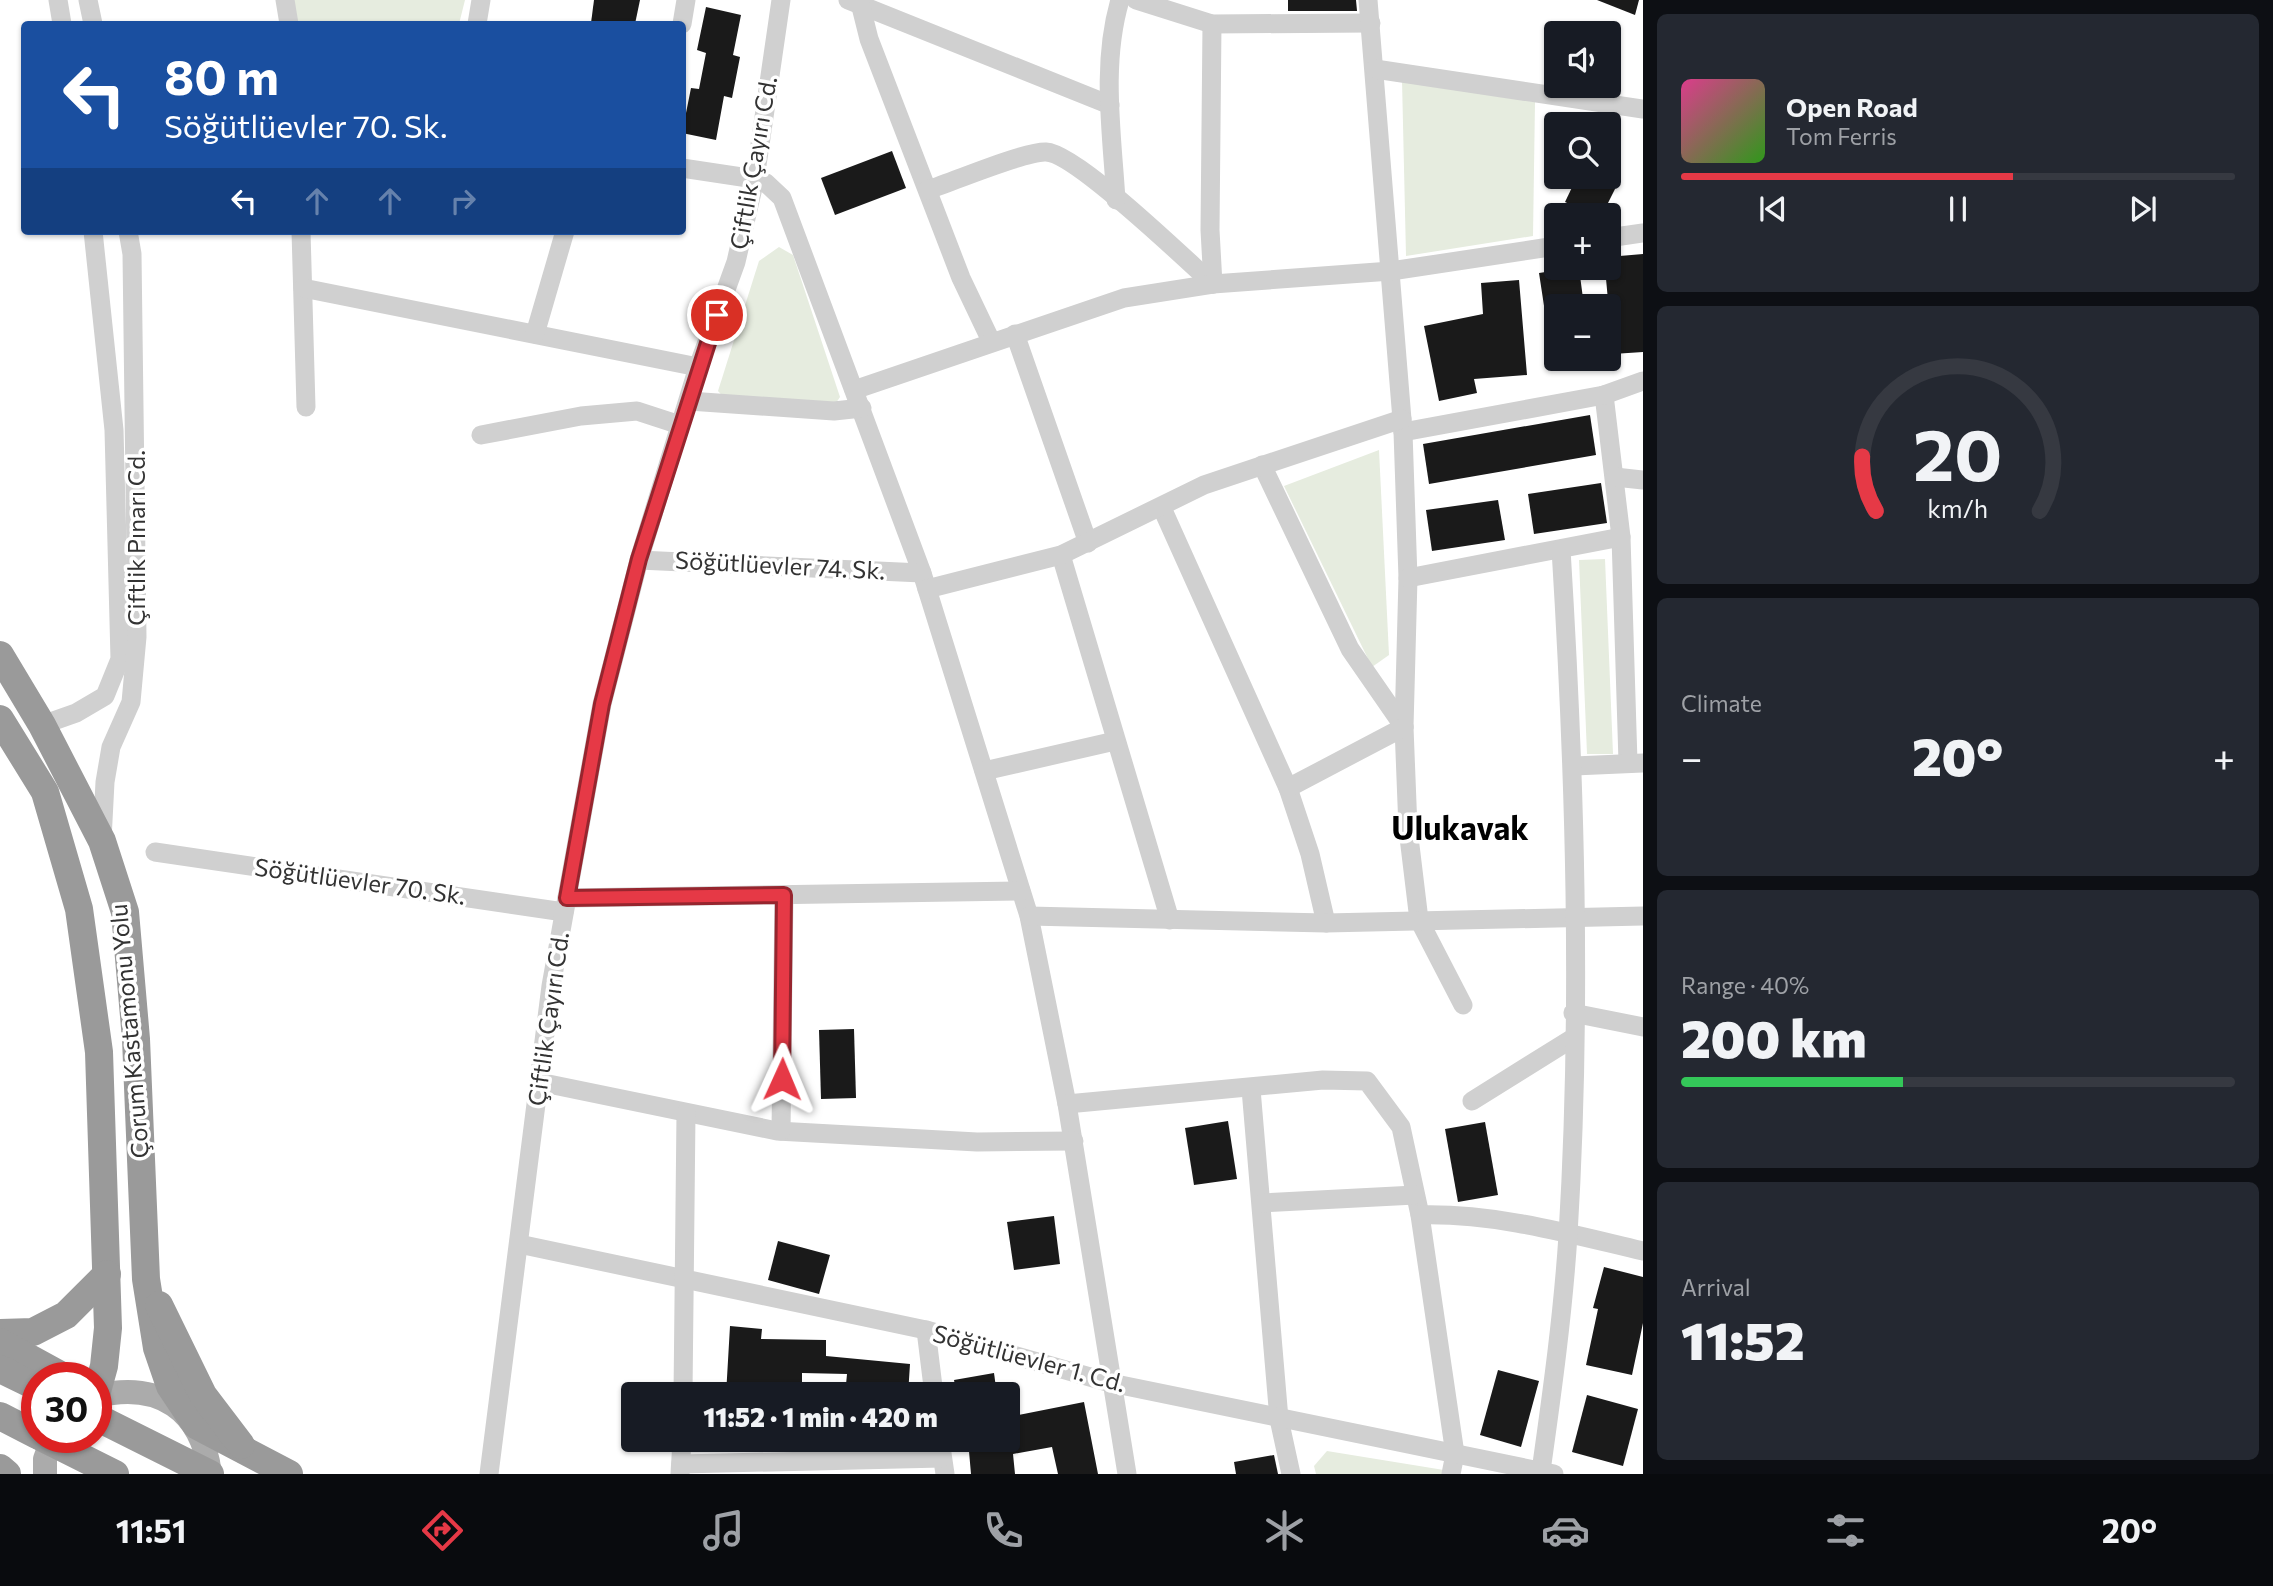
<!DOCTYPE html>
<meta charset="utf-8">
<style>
body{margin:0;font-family:Commissioner,sans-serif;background:#242831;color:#f1f3f6;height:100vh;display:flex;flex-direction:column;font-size:26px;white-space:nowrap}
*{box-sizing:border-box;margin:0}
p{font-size:23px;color:#9ea1a6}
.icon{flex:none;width:38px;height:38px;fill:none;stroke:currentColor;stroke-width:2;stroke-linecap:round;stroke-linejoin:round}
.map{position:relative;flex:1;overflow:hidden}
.details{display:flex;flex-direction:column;gap:14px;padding:14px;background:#0d0f14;width:630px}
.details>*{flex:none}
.banner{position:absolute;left:21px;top:21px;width:665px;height:214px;border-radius:7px;box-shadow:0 2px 5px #0004;background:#1a4fa0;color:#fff;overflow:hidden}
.controls{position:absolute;left:1544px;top:21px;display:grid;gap:14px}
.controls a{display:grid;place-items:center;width:77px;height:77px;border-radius:7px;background:#171b24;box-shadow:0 2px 5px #0004;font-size:35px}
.speed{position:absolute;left:21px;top:1362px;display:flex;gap:14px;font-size:35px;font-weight:700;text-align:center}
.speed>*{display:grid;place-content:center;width:91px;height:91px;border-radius:50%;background:#171b24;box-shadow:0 2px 5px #0004;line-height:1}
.speed .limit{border:10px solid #d22;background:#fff;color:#111}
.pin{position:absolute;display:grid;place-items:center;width:60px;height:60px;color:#fff;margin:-30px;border:4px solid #fff;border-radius:50%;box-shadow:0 2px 7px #0007}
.me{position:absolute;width:77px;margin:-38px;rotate:1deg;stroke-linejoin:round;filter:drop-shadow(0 0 5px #0008)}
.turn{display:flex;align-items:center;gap:24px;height:147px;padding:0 28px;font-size:32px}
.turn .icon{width:91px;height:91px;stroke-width:2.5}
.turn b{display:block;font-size:49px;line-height:60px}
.lanes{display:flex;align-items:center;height:66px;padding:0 28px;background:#0003;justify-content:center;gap:35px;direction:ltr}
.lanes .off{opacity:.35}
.big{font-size:52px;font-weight:800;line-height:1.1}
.details .card{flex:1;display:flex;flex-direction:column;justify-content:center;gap:10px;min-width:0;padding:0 24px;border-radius:10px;background:#242831}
.details .dial{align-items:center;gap:0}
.dial svg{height:182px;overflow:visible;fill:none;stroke:#363941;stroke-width:7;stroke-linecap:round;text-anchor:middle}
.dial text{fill:#f1f3f6;stroke:none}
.song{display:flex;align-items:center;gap:21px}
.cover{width:84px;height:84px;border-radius:10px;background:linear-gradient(135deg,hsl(330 70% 55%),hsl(110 70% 35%))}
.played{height:7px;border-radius:4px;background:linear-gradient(90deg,#e63946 60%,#363941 60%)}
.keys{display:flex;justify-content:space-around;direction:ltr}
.heat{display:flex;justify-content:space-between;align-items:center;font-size:38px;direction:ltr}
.charge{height:10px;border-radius:5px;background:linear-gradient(90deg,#34c759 40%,#363941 0)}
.trip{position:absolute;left:621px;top:1382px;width:399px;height:70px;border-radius:7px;background:#171b24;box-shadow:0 2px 5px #0004;font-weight:800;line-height:70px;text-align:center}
.dock{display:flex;height:112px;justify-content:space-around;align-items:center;background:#090b0e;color:#9ea1a6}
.dock .icon{width:49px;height:49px}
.dock .on{color:#e63946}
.dock b{font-size:32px;color:#f1f3f6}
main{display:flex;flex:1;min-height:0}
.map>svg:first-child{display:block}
</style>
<main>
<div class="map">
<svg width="1643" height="1474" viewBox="0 0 1643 1474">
<rect width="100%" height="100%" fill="#fff"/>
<g fill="#e6ecdf">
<path d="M290 0H465L459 24H294Z"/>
<path d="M1402 80 1535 102 1533 236 1406 256Z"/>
<path d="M779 247 793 255 840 397 834 406 727 401 718 391 759 261Z"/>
<path d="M1379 450 1389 655 1372 667 1284 486Z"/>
<path d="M1605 559 1613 754H1587L1579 560Z"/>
<path d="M1327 1451 1450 1471 1449 1474H1316L1314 1466Z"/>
</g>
<g fill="#1a1a1a">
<path d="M594 0H640L635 24 591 23Z"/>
<path d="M1288 0H1356L1357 11H1288Z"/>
<path d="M1597 0H1639L1635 15Z"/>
<path d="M706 7 741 15 733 55 740 57 732 98 724 96 716 140 682 133 691 88 699 89 706 53 697 50Z"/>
<path d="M892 151 906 188 835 215 821 178Z"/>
<path d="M1577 177H1621L1602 215H1593L1565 202Z"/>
<path d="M1643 254V352L1613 354 1605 268H1608V257Z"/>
<path d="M1572 268H1579L1584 306H1556V331L1548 332 1539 273Z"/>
<path d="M1519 280 1527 375 1474 379 1477 393 1439 401 1424 326 1483 314 1481 283Z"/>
<path d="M1590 415 1596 455 1429 484 1423 444Z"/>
<path d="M1601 483 1607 523 1534 534 1528 494Z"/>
<path d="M1498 500 1505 540 1432 551 1426 510Z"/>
<path d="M854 1029 856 1098 821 1099 819 1030Z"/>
<path d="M1228 1121 1237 1179 1194 1185 1185 1128Z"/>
<path d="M1485 1122 1498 1195 1458 1202 1445 1129Z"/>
<path d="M1054 1216 1060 1264 1014 1270 1007 1222Z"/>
<path d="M778 1241 830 1255 819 1294 768 1280Z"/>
<path d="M1604 1267 1643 1277V1323L1632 1375 1586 1365 1598 1309 1593 1308Z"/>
<path d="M730 1326 762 1329 761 1339 826 1340V1356L910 1364 908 1395H845L847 1374 802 1373V1395H726Z"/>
<path d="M1498 1370 1539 1381 1521 1447 1480 1435Z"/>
<path d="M994 1373 997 1395H957L954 1380Z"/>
<path d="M1587 1395 1638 1409 1623 1466 1572 1452Z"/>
<path d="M1084 1402 1098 1474H1058L1052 1447 1013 1454 1015 1474H971L968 1440H1018L1013 1416Z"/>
<path d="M1274 1455 1278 1474H1236L1234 1462Z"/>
</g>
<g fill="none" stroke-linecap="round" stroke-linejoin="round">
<g stroke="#d0d0d0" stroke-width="19">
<path d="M58 0 62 24"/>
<path d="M88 0 93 24"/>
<path d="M285 0 289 24"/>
<path d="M848 0 1110 105"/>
<path d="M1136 0 1212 24 1371 23"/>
<path d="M1368 0 1403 432 1408 578 1404 727 1408 829 1419 920 1463 1005"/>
<path d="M861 7 869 39 961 278 991 341"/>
<path d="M477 24 481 0"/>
<path d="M682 24 686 0"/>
<path d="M1212 24 1210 230 1213 284"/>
<path d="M1375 69 1643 109"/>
<path d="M682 168 755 179 766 183 782 198 922 573 1029 916 1067 1104 1127 1474"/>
<path d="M928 190C952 182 1025 151 1046 152 1076 153 1185 259 1213 284"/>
<path d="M1116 200C1112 134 1101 64 1120 0"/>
<path d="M301 231 306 407"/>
<path d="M1608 238 1643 233"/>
<path d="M303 288 698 367"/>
<path d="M535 334 565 231"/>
<path d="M1015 334 1088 543"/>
<path d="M854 390 1124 298 1213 284 1391 271 1556 246"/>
<path d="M1604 395 1621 537 1628 762"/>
<path d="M689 401 834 411 862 408"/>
<path d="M1403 432 1604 395 1643 381"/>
<path d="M481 435 581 416 637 411 680 425"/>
<path d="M1262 465 1350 649 1404 727"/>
<path d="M1615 477 1643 480"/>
<path d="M1162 508 1288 788 1310 854 1326 923"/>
<path d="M1061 555 1170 920"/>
<path d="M639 560 922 573"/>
<path d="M1408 578 1621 537"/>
<path d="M927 589 1061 555 1204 485 1402 419"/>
<path d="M42 725 76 713 105 696 120 659 114 430 93 231"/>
<path d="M1574 766 1643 763"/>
<path d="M984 771 1115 741"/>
<path d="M1288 788 1404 727"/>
<path d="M102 840 105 782 111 747 131 702 137 637 132 254 128 231"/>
<path d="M155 852 564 912"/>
<path d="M567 898 1021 891"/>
<path d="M1029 916 1326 923 1643 916"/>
<path d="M1573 1013 1643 1027"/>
<path d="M539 1082 777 1131 977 1142 1074 1141"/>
<path d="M1251 1089 1279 1419 1291 1474"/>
<path d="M1472 1101 1573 1038"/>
<path d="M1067 1104 1323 1080 1367 1081 1401 1127 1420 1215 1455 1454 1451 1474"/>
<path d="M781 1131 784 895"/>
<path d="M1262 1203 1415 1195"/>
<path d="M1420 1215C1496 1213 1570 1234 1643 1251"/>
<path d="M519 1244 926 1330 1111 1383 1554 1474"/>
<path d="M926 1330 934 1395"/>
<path d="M683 1395 686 1113"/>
<path d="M940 1440 945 1474"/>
<path d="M681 1464 942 1458"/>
<path d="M1541 1471C1552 1393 1563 1314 1568 1235 1582 1006 1575 777 1561 549"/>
<path d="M489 1474 551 986 602 704 639 560 698 367 736 262 755 179 781 0"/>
<path d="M680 1474 682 1440"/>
</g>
<g stroke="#ababab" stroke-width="24">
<path d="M96 1396C159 1381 202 1409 210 1474"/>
<path d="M45 1474V1459L53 1437"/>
</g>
<g stroke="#9a9a9a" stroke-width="28">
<path d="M0 655 42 725 102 841 125 912 136 1039 146 1279 157 1348 170 1386 196 1425 289 1474"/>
<path d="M0 719 45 792 79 909 99 1052 108 1328 104 1366 96 1395"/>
<path d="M159 1305 203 1395 241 1445"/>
<path d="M0 1333 33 1332 66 1315 107 1274"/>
<path d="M0 1342 64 1377"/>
<path d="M0 1369 37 1387"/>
<path d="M0 1416 37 1435"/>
<path d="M96 1417 210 1474"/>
<path d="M0 1468 7 1474"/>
</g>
<path stroke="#9a9a9a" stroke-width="28" d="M41 1437 115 1474"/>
</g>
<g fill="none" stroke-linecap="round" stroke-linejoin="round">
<defs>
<path id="route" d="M717 315 639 559 602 704 567 898 784 895 782 1079"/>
</defs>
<use href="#route" stroke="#96252e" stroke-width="18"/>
<use href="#route" stroke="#e63946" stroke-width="12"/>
</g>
<g text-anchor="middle" stroke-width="7" stroke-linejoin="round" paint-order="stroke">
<g font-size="24" fill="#333" stroke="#fff">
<text transform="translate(754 163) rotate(-80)" y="8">Çiftlik Çayırı Cd.</text>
<text transform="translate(137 538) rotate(-90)" y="8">Çiftlik Pınarı Cd.</text>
<text transform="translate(780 566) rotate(3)" y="8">Söğütlüevler 74. Sk.</text>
<text transform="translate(360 882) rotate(8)" y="8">Söğütlüevler 70. Sk.</text>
<text transform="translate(549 1019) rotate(-82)" y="8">Çiftlik Çayırı Cd.</text>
<text transform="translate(130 1031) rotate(-95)" y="8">Çorum Kastamonu Yolu</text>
<text transform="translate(1029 1359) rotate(15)" y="8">Söğütlüevler 1. Cd.</text>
</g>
<g font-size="32" font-weight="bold" fill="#000" stroke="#fff">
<text x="1460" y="840">Ulukavak</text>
</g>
</g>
</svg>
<div class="controls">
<a><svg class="icon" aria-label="sound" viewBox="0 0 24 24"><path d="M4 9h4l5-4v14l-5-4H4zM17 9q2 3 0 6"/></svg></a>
<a><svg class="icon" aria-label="search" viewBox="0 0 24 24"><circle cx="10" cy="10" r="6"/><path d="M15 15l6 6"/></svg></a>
<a>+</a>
<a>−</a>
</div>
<div class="speed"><div class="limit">30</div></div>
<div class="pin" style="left:717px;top:315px;background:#d93025"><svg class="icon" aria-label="arrive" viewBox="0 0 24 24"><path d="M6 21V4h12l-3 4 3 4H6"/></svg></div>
<svg class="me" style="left:782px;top:1079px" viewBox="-20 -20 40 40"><path d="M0-17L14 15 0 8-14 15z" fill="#e63946" stroke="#fff" stroke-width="4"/></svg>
<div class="trip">11:52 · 1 min · 420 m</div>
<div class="banner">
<div class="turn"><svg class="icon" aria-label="left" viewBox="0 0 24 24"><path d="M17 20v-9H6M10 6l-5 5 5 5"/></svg><div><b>80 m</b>Söğütlüevler 70. Sk.</div></div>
<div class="lanes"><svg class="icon" aria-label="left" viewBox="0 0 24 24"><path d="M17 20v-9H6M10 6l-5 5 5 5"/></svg><svg class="icon off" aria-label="ahead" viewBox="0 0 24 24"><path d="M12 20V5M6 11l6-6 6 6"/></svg><svg class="icon off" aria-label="ahead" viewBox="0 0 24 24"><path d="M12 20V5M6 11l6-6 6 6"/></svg><svg class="icon off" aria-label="right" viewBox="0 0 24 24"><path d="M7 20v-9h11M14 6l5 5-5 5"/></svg></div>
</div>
</div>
<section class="details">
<div class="card">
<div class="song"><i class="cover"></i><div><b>Open Road</b><p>Tom Ferris</p></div></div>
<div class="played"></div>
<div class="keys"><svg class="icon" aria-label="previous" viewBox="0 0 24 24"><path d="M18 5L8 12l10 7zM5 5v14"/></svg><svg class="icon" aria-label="pause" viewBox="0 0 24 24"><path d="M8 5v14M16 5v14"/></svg><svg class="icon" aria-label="next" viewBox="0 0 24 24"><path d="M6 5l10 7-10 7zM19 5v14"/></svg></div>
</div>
<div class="card dial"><svg viewBox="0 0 100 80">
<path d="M14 69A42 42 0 1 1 86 69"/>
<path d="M14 69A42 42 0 0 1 8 45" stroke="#e63946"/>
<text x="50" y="56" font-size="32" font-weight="700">20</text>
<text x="50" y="72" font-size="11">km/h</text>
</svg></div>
<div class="card"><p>Climate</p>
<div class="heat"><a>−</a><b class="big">20°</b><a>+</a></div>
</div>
<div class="card"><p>Range · 40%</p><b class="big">200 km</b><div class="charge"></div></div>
<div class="card"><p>Arrival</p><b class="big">11:52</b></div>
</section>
</main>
<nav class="dock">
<b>11:51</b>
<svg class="icon on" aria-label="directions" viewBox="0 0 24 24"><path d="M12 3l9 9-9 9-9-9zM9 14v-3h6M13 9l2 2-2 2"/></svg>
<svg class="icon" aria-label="music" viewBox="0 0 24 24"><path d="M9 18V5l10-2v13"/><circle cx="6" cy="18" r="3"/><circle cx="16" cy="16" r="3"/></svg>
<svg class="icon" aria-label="phone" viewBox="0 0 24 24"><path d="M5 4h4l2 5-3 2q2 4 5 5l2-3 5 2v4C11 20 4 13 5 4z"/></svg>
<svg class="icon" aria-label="climate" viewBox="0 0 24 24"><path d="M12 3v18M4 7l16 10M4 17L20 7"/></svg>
<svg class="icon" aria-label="car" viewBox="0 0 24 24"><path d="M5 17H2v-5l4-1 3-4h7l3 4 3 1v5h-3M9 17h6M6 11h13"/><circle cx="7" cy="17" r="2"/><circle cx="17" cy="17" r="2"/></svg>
<svg class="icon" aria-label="filters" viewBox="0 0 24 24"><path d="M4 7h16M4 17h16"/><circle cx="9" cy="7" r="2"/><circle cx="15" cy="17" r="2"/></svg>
<b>20°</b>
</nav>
